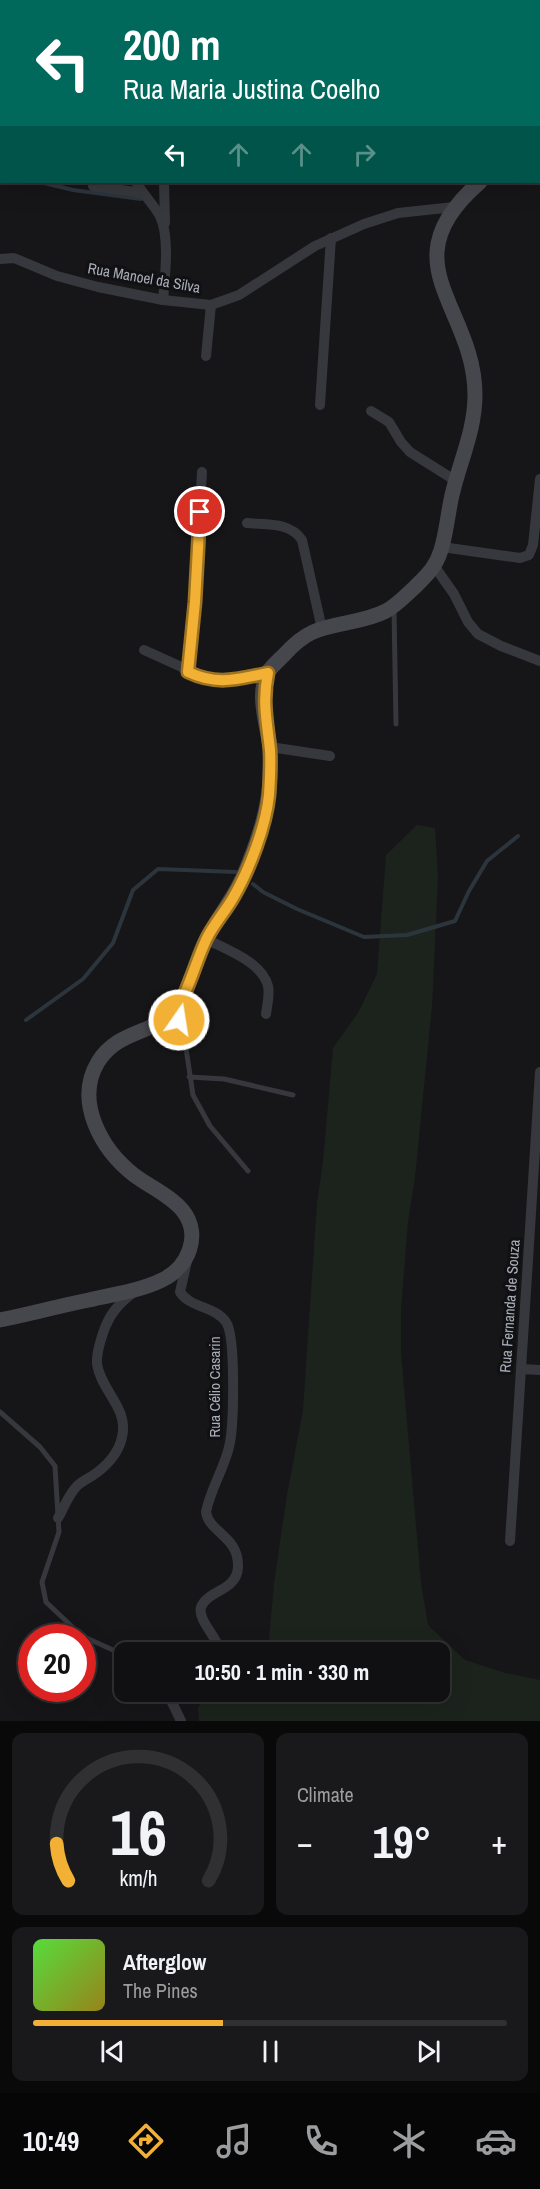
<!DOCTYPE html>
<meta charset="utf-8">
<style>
body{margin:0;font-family:"Archivo Narrow",sans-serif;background:#19191b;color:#f1f3f6;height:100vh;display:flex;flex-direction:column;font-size:22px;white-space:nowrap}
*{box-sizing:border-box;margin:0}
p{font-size:20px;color:#9c9d9f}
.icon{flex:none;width:33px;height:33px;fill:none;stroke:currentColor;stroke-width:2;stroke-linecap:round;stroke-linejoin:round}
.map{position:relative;height:1721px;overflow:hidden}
.drawer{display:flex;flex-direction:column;gap:12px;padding:12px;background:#09090a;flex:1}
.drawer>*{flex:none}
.hud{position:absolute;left:0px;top:0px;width:540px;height:183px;box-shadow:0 6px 24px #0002,0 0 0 2px #303032;background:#00695c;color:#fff;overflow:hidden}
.speed{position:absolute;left:18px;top:1624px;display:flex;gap:12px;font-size:30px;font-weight:700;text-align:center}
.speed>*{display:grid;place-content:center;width:78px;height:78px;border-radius:50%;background:#101012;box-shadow:0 6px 24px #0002,0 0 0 2px #303032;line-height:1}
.speed .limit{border:9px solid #d22;background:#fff;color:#111}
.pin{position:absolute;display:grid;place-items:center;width:51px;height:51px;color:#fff;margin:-26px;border:3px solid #fff;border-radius:50%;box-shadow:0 2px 6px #0007}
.me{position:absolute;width:66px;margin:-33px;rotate:13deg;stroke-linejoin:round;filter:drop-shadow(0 0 4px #0008)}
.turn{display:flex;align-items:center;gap:21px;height:126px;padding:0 24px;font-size:27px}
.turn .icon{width:78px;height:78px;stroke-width:2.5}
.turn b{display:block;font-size:42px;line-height:51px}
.lanes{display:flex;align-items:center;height:57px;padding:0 24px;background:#0003;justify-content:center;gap:30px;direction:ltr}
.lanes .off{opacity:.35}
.big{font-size:45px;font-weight:700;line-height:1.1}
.drawer .widget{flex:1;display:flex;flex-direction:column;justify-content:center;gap:9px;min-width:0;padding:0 21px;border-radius:12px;background:#19191b}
.drawer .dial{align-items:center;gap:0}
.dial svg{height:156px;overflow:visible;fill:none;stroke:#303032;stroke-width:7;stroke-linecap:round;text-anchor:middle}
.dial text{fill:#f1f3f6;stroke:none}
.song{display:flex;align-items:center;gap:18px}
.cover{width:72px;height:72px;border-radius:9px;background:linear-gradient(135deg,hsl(110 70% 55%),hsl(50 70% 35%))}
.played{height:6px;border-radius:3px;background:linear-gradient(90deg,#f2b134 40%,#303032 40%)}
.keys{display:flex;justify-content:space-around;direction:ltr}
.heat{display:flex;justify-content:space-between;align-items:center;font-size:33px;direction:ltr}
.drawer .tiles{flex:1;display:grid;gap:12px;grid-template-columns:1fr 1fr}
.widget:last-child{grid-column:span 2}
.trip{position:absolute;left:114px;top:1642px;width:336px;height:60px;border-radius:12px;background:#101012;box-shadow:0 6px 24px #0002,0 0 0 2px #303032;font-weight:700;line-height:60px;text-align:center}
.menu{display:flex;height:96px;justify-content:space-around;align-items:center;background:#060607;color:#9c9d9f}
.menu .icon{width:42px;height:42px}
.menu .current{color:#f2b134}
.menu b{font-size:27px;color:#f1f3f6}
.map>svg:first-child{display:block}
</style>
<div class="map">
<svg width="540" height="1721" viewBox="0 0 540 1721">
<rect width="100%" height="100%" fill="#161618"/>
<path fill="#1c231d" d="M417 825 435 828 438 876 432 1006 415 1177 408 1221 401 1309V1353L421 1583 428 1625 465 1660 505 1673 540 1680V1721H199L198 1708 208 1692H231L248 1702 255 1692H440V1653H266L269 1641 274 1583 287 1495 303 1410 317 1203 323 1162 333 1048 358 1013 377 974 386 855Z"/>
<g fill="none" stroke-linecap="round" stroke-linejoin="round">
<g stroke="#2c353c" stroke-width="4">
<path d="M0 171 2 172"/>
<path d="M40 182 73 190 141 199"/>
<path d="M253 884 263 892 297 909 364 937 407 935 455 921 469 891 487 861 518 836"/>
<path d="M26 1020 83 979 113 943 133 890 158 869 236 872"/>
</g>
<g stroke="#37383d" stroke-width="5">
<path d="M394 610 396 724"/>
<path d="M176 1013 184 1035 193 1095 210 1126 248 1171"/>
<path d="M189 1077 224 1079 293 1095"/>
<path d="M0 1412 40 1447 55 1466 59 1532 42 1582 46 1602 82 1636 124 1655"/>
</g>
<g stroke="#37383d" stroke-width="10">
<path d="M474 0 477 2"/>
<path d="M538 33 540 34"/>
<path d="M136 182C143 194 153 204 160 216 170 237 165 276 163 300"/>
<path d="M164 182 165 223"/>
<path d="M93 186 142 193"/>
<path d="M0 259 14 258 57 276 98 287 163 300 211 305 239 295 315 246 364 224 398 213 454 207"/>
<path d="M206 356 211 305"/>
<path d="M320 405 331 238"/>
<path d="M371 411 389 422 401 442 410 452 456 481"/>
<path d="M247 523C267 525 290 522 302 540L322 629"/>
<path d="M442 547 520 558 529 555 533 545 540 479"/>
<path d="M435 567 454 594 468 622 478 634 501 646 540 661"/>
<path d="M144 650 208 679 235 680 268 673"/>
<path d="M188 672 195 602 202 472"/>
<path d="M270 747 330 756"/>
<path d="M206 939C227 950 262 962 268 986 270 995 267 1005 266 1014"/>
<path d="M187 1261 180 1292C190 1308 215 1306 226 1322 236 1336 234 1428 229 1447 224 1469 210 1490 206 1512 209 1533 239 1536 238 1567 237 1591 208 1590 201 1607 197 1620 219 1639 221 1653"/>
<path d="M521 1369 540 1370"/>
<path d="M58 1518C64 1508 68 1495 77 1486 81 1482 87 1479 92 1476 106 1467 119 1453 122 1437 129 1408 101 1391 97 1364 96 1353 100 1343 103 1333 109 1315 118 1304 133 1293"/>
<path d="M510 1541 540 1072"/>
<path d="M167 1692 181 1721"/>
</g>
<g stroke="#45474d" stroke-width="15">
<path d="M538 63 540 59"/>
<path d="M0 1320C30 1314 59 1306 89 1300 113 1294 140 1291 162 1280 188 1268 202 1235 183 1211 171 1196 150 1187 134 1175 102 1150 74 1102 98 1062 117 1031 151 1034 173 1013 182 1004 186 991 190 980 196 966 200 950 207 938 221 912 238 893 248 865 259 837 269 808 270 777 270 767 271 757 270 747 267 724 256 694 268 672 272 666 279 660 284 655 292 646 302 637 313 632 336 622 363 623 386 611 397 605 406 595 415 587 427 575 436 567 441 550 447 531 448 510 453 491 461 459 475 429 475 395 475 306 386 263 480 182"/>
</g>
</g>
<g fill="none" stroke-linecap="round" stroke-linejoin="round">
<defs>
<path id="route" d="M179 1020 176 1011C189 989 195 964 206 940 213 925 225 912 233 898 249 871 266 826 269 795 270 780 271 765 270 750 267 721 262 702 268 673 237 679 218 686 188 672L195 602 200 512"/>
</defs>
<use href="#route" stroke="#9d7322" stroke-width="15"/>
<use href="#route" stroke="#f2b134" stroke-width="10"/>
</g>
<g text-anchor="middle" stroke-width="6" stroke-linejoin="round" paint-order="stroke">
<g font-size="15" fill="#a8adb8" stroke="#111113">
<text transform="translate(144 278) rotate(10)" y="5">Rua Manoel da Silva</text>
<text transform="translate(510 1306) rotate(-86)" y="5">Rua Fernanda de Souza</text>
<text transform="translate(215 1387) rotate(-90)" y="5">Rua Célio Casarin</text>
</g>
</g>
</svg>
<div class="speed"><div class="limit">20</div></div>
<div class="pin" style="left:200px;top:512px;background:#d93025"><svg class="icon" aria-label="arrive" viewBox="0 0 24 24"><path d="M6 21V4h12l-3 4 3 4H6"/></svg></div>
<svg class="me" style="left:179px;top:1020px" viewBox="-20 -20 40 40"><circle r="17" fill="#f2b134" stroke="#fff" stroke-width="3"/><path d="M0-11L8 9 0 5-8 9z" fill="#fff"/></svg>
<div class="trip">10:50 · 1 min · 330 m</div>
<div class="hud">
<div class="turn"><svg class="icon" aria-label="left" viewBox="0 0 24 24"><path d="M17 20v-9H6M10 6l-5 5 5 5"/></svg><div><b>200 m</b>Rua Maria Justina Coelho</div></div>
<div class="lanes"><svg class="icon" aria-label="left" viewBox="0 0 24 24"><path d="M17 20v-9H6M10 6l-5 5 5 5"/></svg><svg class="icon off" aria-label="ahead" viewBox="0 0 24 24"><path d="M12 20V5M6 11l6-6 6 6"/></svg><svg class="icon off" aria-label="ahead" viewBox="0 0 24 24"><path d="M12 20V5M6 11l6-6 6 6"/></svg><svg class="icon off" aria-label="right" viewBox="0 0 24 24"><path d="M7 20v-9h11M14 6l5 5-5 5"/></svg></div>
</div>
</div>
<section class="drawer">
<div class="tiles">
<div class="widget dial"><svg viewBox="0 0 100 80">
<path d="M14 69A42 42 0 1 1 86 69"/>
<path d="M14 69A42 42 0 0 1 8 50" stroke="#f2b134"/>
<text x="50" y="56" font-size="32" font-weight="700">16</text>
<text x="50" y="72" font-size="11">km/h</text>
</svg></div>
<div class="widget"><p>Climate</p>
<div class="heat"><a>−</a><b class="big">19°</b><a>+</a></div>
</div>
<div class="widget">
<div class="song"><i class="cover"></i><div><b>Afterglow</b><p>The Pines</p></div></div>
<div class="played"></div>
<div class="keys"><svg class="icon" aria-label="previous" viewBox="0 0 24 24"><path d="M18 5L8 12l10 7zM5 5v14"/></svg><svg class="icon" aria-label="pause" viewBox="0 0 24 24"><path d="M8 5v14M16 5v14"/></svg><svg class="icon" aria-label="next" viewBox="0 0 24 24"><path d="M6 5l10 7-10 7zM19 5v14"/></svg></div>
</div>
</div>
</section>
<nav class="menu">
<b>10:49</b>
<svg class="icon current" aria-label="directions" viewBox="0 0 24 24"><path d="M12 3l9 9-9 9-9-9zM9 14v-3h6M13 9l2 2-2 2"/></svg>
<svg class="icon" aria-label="music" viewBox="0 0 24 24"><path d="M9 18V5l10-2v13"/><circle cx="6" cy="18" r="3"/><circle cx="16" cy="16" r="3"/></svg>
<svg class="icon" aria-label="phone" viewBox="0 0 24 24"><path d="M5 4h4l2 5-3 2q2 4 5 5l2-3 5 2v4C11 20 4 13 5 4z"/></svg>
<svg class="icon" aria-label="climate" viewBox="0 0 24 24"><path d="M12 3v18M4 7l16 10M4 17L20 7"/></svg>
<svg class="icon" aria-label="car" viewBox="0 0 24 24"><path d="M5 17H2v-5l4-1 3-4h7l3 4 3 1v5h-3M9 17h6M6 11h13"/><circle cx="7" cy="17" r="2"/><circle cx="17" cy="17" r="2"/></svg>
</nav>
